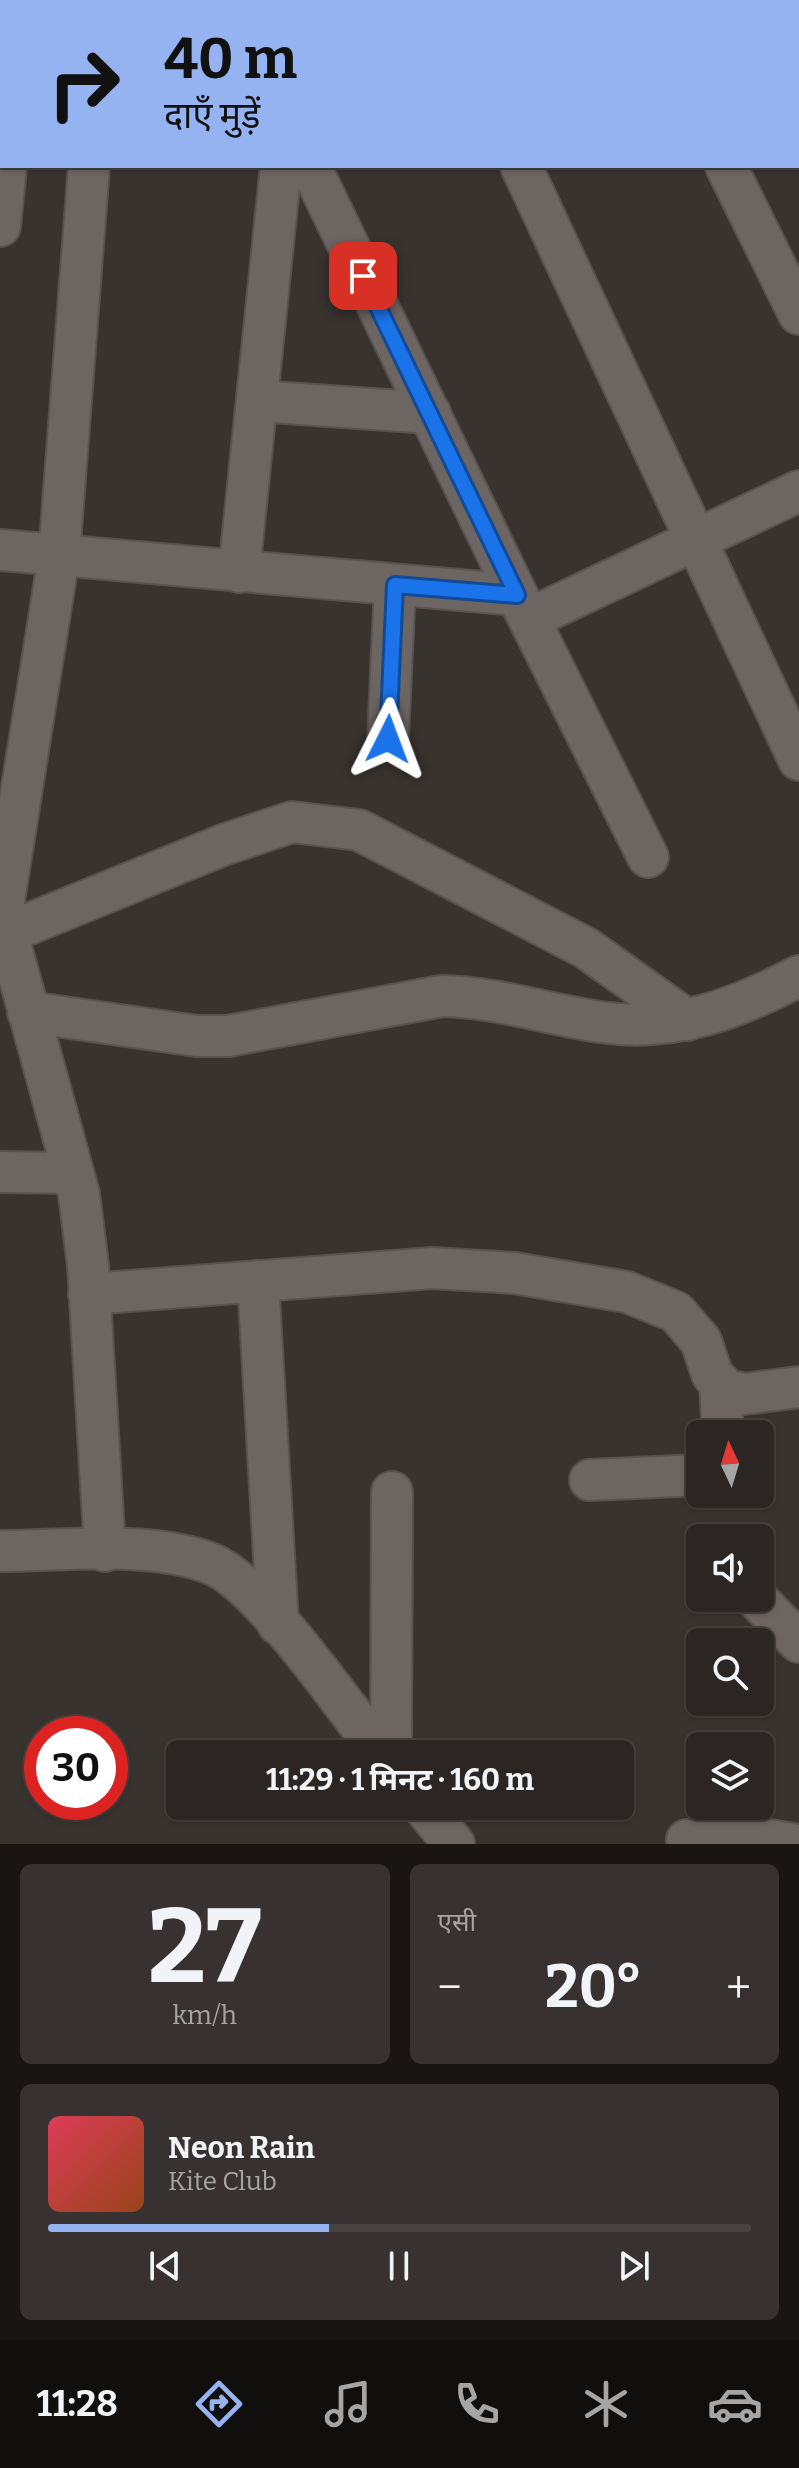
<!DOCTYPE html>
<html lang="hi">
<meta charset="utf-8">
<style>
body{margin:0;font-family:Bitter,"Noto Sans Devanagari",serif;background:#373231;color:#f1f3f6;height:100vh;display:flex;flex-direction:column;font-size:30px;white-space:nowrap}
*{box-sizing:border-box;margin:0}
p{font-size:26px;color:#a6a5a6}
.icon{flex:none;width:44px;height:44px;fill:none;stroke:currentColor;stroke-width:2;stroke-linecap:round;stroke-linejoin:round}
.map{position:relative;height:1844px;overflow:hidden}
.panel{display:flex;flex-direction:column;gap:20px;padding:20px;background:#181514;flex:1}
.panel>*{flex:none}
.hud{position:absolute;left:0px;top:0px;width:800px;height:168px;box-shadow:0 2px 6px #0004,0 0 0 2px #474341;background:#95b2f1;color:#111;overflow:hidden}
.needle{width:52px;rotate:356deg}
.controls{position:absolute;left:686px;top:1420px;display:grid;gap:16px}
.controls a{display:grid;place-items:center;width:88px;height:88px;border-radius:12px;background:#2b2624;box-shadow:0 2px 6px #0004,0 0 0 2px #474341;font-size:40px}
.speed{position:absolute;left:24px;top:1716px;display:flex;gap:16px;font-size:40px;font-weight:700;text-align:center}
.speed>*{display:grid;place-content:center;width:104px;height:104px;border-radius:50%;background:#2b2624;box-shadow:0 2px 6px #0004,0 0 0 2px #474341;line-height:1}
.speed .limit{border:12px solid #d22;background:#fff;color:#111}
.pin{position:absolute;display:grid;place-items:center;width:68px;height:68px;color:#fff;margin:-34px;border-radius:16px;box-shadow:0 4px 12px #0006}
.me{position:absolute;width:88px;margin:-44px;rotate:3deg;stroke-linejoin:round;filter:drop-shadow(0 0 6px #0008)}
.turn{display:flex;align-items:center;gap:28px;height:168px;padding:0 32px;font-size:36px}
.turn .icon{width:104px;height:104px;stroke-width:2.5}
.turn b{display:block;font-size:56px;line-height:68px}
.big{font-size:60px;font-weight:700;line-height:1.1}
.panel .widget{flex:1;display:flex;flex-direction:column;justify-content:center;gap:12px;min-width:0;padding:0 28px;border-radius:12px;background:#373231}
.panel .dial{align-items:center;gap:0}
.dial b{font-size:104px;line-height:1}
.song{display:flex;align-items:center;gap:24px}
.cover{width:96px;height:96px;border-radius:12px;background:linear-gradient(135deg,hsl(350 70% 55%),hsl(20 70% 35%))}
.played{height:8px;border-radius:4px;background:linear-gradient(90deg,#95b2f1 40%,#474341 40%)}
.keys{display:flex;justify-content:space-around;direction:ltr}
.heat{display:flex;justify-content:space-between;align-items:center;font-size:44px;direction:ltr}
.panel .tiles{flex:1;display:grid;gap:20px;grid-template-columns:1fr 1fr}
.widget:last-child{grid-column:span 2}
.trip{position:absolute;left:166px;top:1740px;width:468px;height:80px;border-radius:12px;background:#2b2624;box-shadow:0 2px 6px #0004,0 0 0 2px #474341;font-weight:700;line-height:80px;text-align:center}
.dock{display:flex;height:128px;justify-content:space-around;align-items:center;background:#110f0e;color:#a6a5a6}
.dock .icon{width:56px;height:56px}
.dock .current{color:#95b2f1}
.dock b{font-size:36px;color:#f1f3f6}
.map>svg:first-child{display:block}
</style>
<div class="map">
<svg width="799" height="1844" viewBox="0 0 799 1844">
<rect width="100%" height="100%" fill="#393330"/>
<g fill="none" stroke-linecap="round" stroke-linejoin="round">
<defs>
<g id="minor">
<path d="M275 0V2"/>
<path d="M449 0 450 2"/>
<path d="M645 0 646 2"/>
<path d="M21 2V0"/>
<path d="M104 2V0"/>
<path d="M798 10H799"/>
<path d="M310 166 517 595 648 857"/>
<path d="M521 166 799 760"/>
<path d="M726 166 799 314"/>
<path d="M0 226 6 166"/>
<path d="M257 401 430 413"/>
<path d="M0 550 517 595"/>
<path d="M239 572 281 166"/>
<path d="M529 619 799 491"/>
<path d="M388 739 395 585"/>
<path d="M0 907 79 1194 88 1266 105 1551"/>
<path d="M2 913 59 556 89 166"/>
<path d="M7 933 223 845 292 822 359 830 586 948 687 1020"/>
<path d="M28 1012 197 1036H228L442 996C495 997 547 1014 600 1022 673 1033 736 1009 799 976"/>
<path d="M0 1172 73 1173"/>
<path d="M258 1281 278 1624"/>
<path d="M89 1294 433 1268 514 1273 627 1292 676 1312 701 1341 712 1374 726 1390 744 1394 799 1387"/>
<path d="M720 1383 723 1434"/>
<path d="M590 1480 700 1475"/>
<path d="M0 1551C65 1551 152 1540 212 1564 261 1584 345 1708 382 1754"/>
<path d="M756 1598 799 1642"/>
<path d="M391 1754 392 1492"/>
<path d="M423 1806 454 1844"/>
<path d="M687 1840 764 1839 792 1844"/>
</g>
</defs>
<use href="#minor" stroke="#575250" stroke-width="44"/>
<use href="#minor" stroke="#6d6562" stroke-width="40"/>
</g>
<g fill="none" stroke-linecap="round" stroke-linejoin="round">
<defs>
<path id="route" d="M363 276 517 595 395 585 388 739"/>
</defs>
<use href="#route" stroke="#114b97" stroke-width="20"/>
<use href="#route" stroke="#1a73e8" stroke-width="14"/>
</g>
</svg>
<div class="controls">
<a><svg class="needle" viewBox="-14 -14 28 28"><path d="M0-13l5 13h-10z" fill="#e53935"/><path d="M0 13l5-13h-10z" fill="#a6a5a6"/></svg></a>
<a><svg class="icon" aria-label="sound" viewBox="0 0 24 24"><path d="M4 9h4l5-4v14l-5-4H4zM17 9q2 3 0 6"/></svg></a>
<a><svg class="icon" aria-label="search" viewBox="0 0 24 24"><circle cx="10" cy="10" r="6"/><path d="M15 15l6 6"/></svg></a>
<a><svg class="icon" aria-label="layers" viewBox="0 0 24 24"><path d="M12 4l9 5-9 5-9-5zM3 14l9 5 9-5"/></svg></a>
</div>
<div class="speed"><div class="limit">30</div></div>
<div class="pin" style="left:363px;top:276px;background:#d93025"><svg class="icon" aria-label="arrive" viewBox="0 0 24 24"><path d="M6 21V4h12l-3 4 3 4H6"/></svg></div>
<svg class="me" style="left:388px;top:739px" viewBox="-20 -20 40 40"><path d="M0-17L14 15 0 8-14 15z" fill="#1a73e8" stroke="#fff" stroke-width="4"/></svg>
<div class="trip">11:29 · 1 मिनट · 160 m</div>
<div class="hud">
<div class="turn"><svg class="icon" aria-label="right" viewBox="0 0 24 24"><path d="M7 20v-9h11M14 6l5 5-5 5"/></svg><div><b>40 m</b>दाएँ मुड़ें</div></div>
</div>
</div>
<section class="panel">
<div class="tiles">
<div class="widget dial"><b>27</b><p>km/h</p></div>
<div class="widget"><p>एसी</p>
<div class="heat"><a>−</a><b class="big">20°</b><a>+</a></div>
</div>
<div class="widget">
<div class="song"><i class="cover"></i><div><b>Neon Rain</b><p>Kite Club</p></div></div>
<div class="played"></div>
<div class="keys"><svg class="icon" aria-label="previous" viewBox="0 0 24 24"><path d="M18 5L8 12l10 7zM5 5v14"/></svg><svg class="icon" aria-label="pause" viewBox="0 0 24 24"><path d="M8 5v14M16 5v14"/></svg><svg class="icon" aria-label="next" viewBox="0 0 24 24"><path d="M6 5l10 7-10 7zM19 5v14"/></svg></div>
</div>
</div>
</section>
<nav class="dock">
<b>11:28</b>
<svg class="icon current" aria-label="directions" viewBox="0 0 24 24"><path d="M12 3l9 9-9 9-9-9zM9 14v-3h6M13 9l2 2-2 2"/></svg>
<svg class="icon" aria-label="music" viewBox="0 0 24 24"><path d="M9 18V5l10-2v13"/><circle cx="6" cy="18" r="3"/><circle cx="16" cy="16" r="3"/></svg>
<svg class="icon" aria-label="phone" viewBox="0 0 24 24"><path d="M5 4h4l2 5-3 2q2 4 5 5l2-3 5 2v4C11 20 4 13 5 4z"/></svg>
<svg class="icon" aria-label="climate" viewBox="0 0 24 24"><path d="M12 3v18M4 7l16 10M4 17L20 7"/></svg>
<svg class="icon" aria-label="car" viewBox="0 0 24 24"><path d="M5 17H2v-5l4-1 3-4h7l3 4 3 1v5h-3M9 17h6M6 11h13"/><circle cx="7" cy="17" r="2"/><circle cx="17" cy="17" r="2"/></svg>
</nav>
